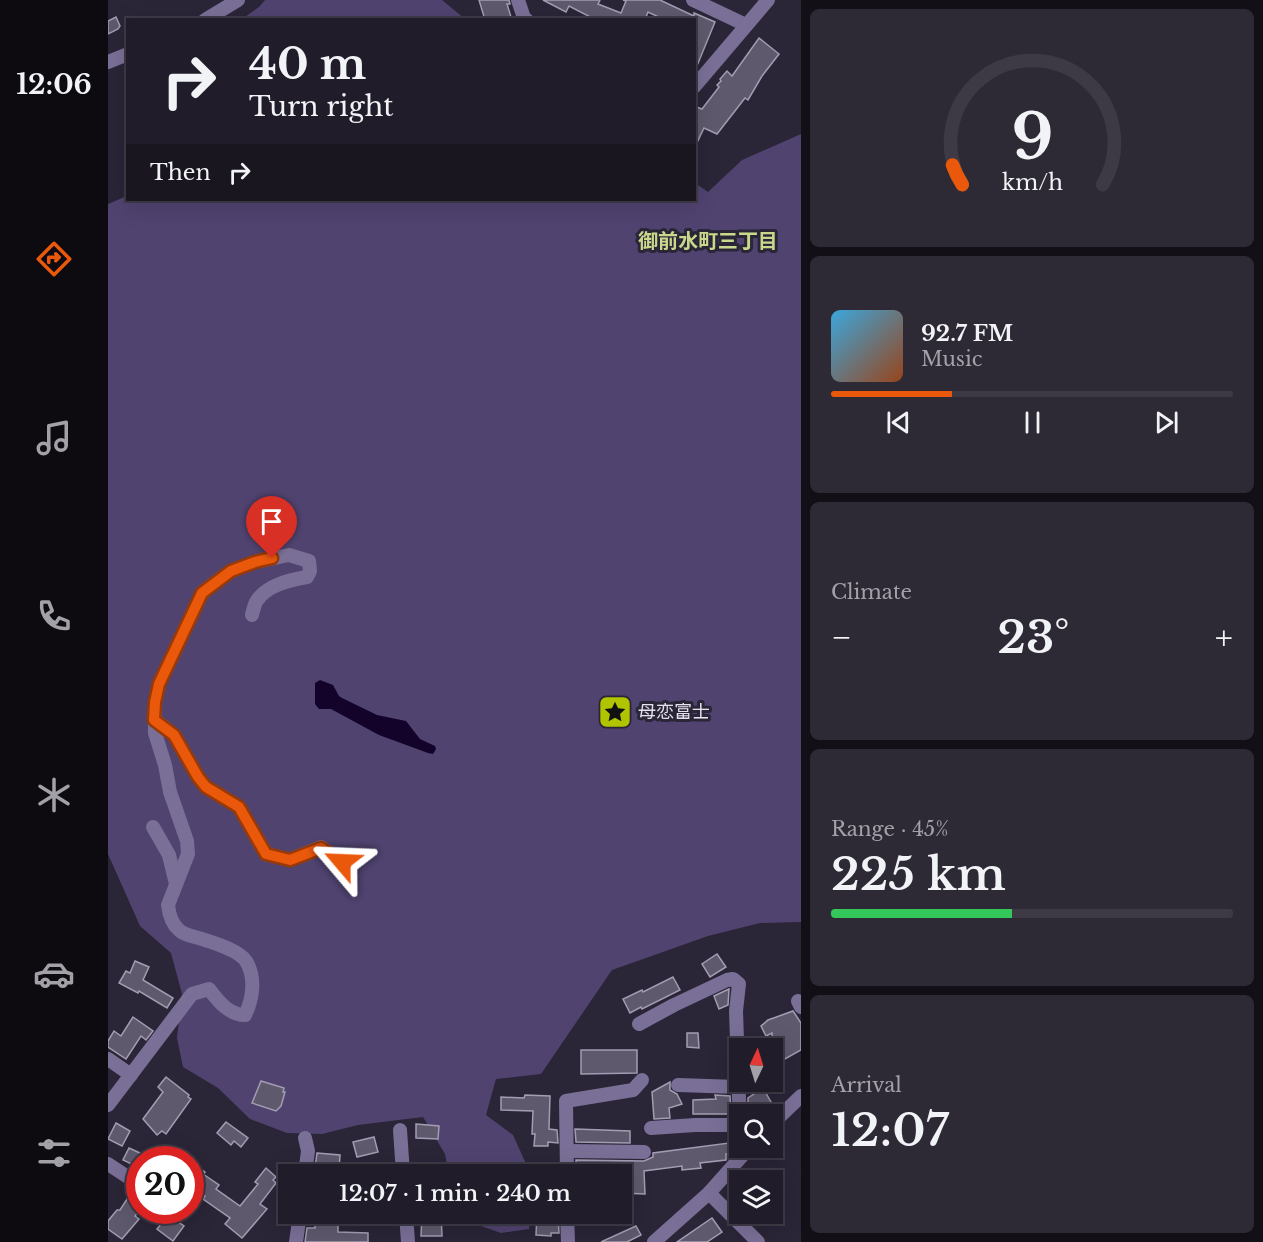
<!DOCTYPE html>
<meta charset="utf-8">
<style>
body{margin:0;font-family:"Libre Baskerville","Noto Sans JP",serif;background:#2d2935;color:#f1f3f6;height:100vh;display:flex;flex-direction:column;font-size:22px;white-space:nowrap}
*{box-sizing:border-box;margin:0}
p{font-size:20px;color:#a2a1a8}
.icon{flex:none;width:33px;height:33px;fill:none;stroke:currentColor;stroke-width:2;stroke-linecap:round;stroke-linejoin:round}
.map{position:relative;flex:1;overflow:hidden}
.drawer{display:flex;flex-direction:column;gap:9px;padding:9px;background:#120f17;width:462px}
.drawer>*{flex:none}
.guide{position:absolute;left:18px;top:18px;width:570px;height:183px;border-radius:0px;box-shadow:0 6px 24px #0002,0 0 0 2px #3d3a46;background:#201c29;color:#f1f3f6;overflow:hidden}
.needle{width:39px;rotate:4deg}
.buttons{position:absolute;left:621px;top:1038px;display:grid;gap:12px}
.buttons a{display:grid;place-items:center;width:54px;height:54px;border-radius:0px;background:#201c29;box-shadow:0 6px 24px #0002,0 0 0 2px #3d3a46;font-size:30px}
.speed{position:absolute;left:18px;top:1146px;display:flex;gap:12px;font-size:30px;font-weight:700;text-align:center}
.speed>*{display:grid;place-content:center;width:78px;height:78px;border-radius:50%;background:#201c29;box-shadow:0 6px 24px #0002,0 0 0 2px #3d3a46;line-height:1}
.speed .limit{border:9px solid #d22;background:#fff;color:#111}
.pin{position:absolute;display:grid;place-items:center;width:51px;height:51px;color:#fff;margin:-62px -26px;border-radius:50% 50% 50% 0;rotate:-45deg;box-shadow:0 0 6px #0007}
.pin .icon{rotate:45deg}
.me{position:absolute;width:66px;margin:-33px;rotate:296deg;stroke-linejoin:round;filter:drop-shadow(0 0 4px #0008)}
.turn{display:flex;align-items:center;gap:21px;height:126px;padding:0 24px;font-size:27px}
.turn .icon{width:78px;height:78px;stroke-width:2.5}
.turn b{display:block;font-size:42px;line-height:51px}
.then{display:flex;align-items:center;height:57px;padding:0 24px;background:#0003;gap:12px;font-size:22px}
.big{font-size:45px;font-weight:600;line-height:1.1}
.drawer .widget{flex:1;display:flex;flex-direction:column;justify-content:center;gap:9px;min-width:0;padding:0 21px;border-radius:9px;background:#2d2935}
.drawer .dial{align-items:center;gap:0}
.dial svg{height:156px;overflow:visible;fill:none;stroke:#3d3a46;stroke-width:7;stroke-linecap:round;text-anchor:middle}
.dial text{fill:#f1f3f6;stroke:none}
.song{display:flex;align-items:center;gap:18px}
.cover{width:72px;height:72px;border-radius:9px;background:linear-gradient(135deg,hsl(200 70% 55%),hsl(20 70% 35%))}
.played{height:6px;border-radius:3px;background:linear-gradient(90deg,#ea580c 30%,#3d3a46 30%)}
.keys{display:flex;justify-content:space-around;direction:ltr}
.heat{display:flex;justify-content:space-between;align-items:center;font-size:33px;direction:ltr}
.charge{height:9px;border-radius:4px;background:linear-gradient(90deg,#34c759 45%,#3d3a46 0)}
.trip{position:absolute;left:170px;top:1164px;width:354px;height:60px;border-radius:0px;background:#201c29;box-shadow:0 6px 24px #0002,0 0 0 2px #3d3a46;font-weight:600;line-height:60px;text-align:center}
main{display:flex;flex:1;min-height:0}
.menu{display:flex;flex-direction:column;width:108px;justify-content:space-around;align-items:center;background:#0d0b10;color:#a2a1a8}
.menu .icon{width:42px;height:42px}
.menu .on{color:#ea580c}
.menu b{font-size:27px;color:#f1f3f6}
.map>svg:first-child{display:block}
</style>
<main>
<nav class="menu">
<b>12:06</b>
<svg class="icon on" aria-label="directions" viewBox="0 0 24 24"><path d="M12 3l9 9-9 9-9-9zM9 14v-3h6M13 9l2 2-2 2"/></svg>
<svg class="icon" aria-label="music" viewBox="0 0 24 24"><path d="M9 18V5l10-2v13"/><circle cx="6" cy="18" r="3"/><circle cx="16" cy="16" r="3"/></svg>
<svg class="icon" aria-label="phone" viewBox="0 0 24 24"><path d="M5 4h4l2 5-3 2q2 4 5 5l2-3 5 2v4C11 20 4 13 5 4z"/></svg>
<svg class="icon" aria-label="climate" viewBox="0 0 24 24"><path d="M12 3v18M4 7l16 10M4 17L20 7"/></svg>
<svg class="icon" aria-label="car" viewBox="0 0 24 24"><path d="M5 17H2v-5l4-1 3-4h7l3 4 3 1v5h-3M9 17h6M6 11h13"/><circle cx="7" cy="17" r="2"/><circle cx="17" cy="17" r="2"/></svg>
<svg class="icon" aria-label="filters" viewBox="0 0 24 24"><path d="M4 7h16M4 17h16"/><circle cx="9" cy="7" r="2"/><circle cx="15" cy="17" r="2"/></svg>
</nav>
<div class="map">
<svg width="693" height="1242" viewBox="0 0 693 1242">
<rect width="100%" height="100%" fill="#2a2537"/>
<g fill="#504370">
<path d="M157 0H334L357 19H134L151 7Z"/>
<path d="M693 134V922L652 923 600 936 504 970 433 1074 388 1079 378 1115 405 1135 419 1166V1174H341L337 1154 315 1117 250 1125 214 1134 179 1133 142 1119 110 1088 75 1067 69 1038 74 994 63 953 32 926 0 854V204L19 196 20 200H586L587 183 600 192 634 160Z"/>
<path d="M354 1214H422L421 1229 393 1233 356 1220Z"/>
</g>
<path fill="#13032a" d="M212 680 225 685 231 696 234 698 269 715 298 721 312 739 327 746 328 749 325 754 320 753 271 735 223 709H211L207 704V683Z"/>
<g fill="#5e596d" stroke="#a39db3" stroke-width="1.5">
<path d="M371 0H401L402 4H399L403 17 395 20H377Z"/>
<path d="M435 0H492L490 4 513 13 518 1 515 0H552L586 16V13L607 22 586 73V20H557L540 12 537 20H488L461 6 458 12Z"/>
<path d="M8 17 12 26 10 29 0 34V21Z"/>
<path d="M651 38 671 54 654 76 640 100 637 98 609 134 596 128 586 149V106L594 109 611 87 609 85 613 81 612 79 619 71 624 76Z"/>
<path d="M609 954 618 967 602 977 594 964Z"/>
<path d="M27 961 41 967 35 980 65 998 59 1008 31 991 30 993 11 983 18 971 22 973Z"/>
<path d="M565 977 572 990 534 1009 533 1007 522 1013 515 999 534 990 535 992Z"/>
<path d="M621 989 620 1005 611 1009 606 996Z"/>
<path d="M685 1011 693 1023V1050L668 1064 664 1057V1033L658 1036 653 1026 660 1020Z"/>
<path d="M25 1017 45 1031 38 1040 33 1036 18 1059 0 1047V1041L6 1031 13 1036Z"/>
<path d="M579 1033H590L591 1048 579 1047Z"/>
<path d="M473 1050H529V1073L473 1074Z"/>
<path d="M58 1077 81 1095 80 1097 83 1099 58 1134 54 1131 49 1135 35 1119 55 1092 50 1087Z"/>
<path d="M153 1081 176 1088 175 1092H177L173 1106 168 1111 144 1103Z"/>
<path d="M562 1082V1090L569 1094 574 1104 561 1108 562 1118 546 1119 544 1092Z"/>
<path d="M655 1088 667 1109 660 1114H649L640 1103V1098Z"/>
<path d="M417 1095 442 1096 441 1129 449 1130 450 1143 440 1142V1146H426L427 1134H424L425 1111 393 1110V1097L416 1098Z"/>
<path d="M607 1095 622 1096 623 1114H585V1100L608 1099Z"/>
<path d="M118 1122 140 1138 133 1147 126 1141 123 1145 109 1133Z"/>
<path d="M8 1123 22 1131 14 1146 0 1139Z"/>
<path d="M308 1124 331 1126 330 1139 308 1138Z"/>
<path d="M467 1129 522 1131V1143L468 1142Z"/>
<path d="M266 1137 270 1152 249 1157 245 1142Z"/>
<path d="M621 1143 622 1154H618V1160L592 1163 593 1168 574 1170V1166L536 1171 537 1194 513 1193V1174L468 1173V1160L536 1161 545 1157V1153Z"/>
<path d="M21 1148 32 1153V1168L15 1160Z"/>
<path d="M209 1153 232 1155 231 1170 207 1168Z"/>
<path d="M82 1161 97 1172 95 1174 111 1185 108 1189 132 1206 150 1184 147 1182 158 1168 168 1177 165 1180 168 1183 152 1204 159 1209 134 1238 117 1224 122 1218 95 1199 97 1196 82 1184Z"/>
<path d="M23 1193 32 1198V1209L27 1216 31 1219 14 1239 0 1229V1221L9 1210H12Z"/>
<path d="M57 1213 76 1226 65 1241 49 1229 53 1224 50 1222Z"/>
<path d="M314 1214H333L334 1236H313Z"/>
<path d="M429 1214H450L451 1233H443V1236L428 1235Z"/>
<path d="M604 1218 614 1232 599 1242H569Z"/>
<path d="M207 1219 230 1220V1232L260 1233V1242H197L199 1228H207Z"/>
<path d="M528 1226 533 1235 519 1242H493Z"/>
</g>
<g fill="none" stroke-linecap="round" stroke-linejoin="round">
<g stroke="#7a6f96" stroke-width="14">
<path d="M410 0 416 18 419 20"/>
<path d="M585 0 638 25"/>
<path d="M97 20 130 0"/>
<path d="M0 62 20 54"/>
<path d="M586 87 660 0"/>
<path d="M47 720 66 735 90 777 98 787 131 807 158 854 182 860 213 847 234 862"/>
<path d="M45 827 61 855 68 884"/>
<path d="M690 1001 693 1007"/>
<path d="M531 1024 566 1005 619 980 625 979 631 984 628 1011 632 1127"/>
<path d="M0 1059 23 1075"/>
<path d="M570 1085 630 1087"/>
<path d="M0 1105 84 994 101 989C110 1001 121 1015 137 1015 145 999 148 977 138 961 130 950 109 944 97 940 89 937 77 936 71 930 64 924 61 914 60 905L80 854 79 841 62 792 57 765 47 733V702L51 684 94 593 113 578 123 571 147 562 181 555 201 561 202 571 199 577C182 580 158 585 148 602 146 606 145 611 144 615"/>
<path d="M664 1124 693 1096"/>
<path d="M543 1128 587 1125H631"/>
<path d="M292 1130 295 1174"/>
<path d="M197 1138 200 1151 197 1174"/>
<path d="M460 1151 536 1152"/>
<path d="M0 1164 32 1185"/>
<path d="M459 1174 458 1101 525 1090 534 1080"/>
<path d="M601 1193 650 1242"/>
<path d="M298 1214 300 1242"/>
<path d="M459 1214 460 1242"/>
<path d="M188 1242 192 1214"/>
<path d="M546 1242 601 1193 641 1148"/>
</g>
</g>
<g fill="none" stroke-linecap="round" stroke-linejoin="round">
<defs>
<path id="route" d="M164 558 147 562 123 571 94 593 51 684 47 702 46 720 66 735 90 777 98 787 131 807 158 854 182 860 213 848 234 862"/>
</defs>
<use href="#route" stroke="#983908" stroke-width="15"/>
<use href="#route" stroke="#ea580c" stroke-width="10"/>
</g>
<defs>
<symbol id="sight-square" viewBox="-11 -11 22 22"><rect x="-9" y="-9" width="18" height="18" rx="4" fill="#b0c500" stroke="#2a2537"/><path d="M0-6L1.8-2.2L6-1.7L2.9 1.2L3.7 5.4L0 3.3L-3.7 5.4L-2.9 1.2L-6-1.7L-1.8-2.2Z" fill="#111"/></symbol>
</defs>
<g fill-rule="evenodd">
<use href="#sight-square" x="488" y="693" width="38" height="38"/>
</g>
<g text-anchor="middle" stroke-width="6" stroke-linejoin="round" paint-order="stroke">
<g font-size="18" fill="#e5e2ee" stroke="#2a2537" text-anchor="start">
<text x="530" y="718">母恋富士</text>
</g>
<g font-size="20" font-weight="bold" fill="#cad88c" stroke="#2a2537">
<text x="600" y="248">御前水町三丁目</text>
</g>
</g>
</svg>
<div class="buttons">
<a><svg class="needle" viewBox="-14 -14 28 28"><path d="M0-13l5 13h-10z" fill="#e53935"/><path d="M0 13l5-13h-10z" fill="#a2a1a8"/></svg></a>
<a><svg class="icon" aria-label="search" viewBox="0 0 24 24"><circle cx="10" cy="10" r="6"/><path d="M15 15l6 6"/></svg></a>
<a><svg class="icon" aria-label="layers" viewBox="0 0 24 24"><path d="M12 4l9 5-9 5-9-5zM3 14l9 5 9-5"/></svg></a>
</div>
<div class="speed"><div class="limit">20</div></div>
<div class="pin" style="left:164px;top:558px;background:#d93025"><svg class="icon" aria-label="arrive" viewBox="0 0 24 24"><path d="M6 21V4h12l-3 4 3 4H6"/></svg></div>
<svg class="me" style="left:234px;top:862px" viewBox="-20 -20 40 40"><path d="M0-17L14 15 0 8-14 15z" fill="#ea580c" stroke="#fff" stroke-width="4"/></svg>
<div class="trip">12:07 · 1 min · 240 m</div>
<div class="guide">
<div class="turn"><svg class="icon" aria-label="right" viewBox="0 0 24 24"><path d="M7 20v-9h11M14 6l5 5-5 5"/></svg><div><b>40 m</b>Turn right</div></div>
<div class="then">Then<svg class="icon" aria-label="right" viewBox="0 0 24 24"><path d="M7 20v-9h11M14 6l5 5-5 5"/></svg></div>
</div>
</div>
<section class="drawer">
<div class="widget dial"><svg viewBox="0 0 100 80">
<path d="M14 69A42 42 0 1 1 86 69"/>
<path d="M14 69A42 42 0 0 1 9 59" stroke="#ea580c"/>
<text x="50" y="56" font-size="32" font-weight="700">9</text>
<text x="50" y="72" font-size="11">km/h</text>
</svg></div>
<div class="widget">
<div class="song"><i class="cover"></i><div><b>92.7 FM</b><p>Music</p></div></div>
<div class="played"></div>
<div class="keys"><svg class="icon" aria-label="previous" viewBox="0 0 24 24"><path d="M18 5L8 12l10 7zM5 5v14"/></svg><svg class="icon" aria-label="pause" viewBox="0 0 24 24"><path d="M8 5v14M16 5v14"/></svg><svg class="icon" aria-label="next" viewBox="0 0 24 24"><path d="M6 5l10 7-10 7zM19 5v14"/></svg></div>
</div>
<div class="widget"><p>Climate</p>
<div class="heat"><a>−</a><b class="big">23°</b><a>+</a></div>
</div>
<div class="widget"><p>Range · 45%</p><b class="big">225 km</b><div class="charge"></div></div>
<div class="widget"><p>Arrival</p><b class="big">12:07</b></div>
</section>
</main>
